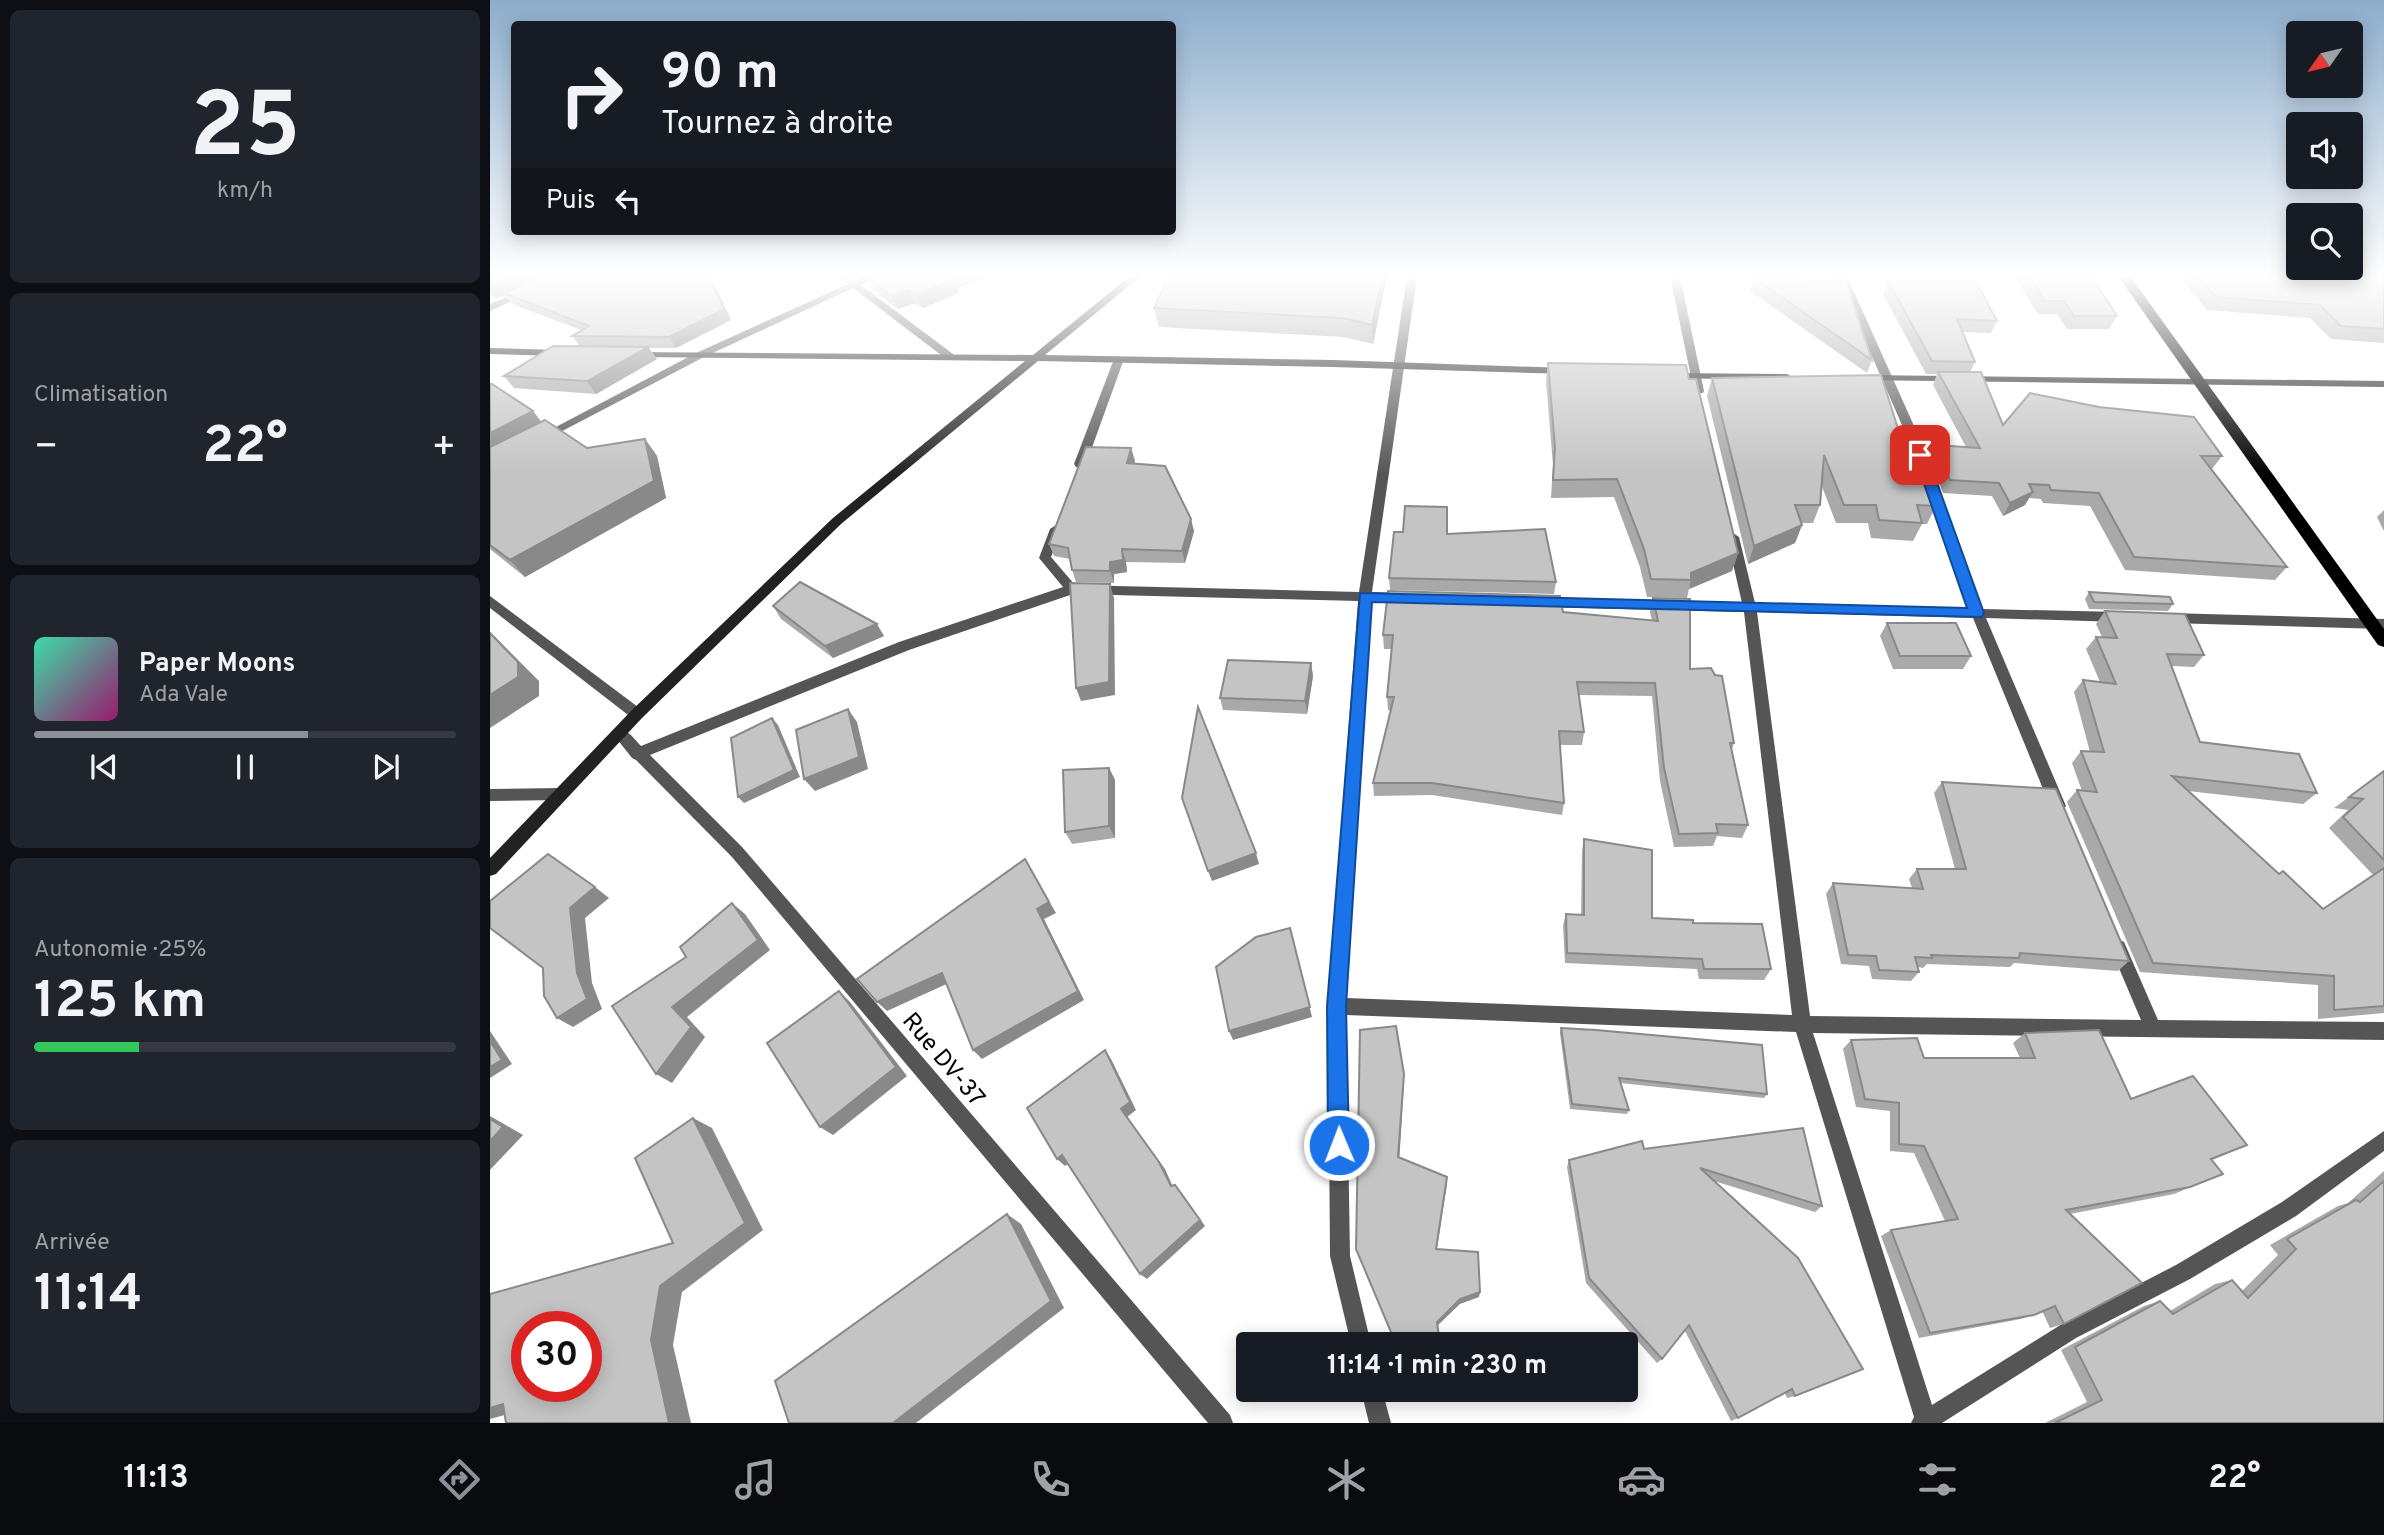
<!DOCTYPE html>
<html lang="fr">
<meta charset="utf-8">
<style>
body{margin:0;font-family:Overpass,sans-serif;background:#20242c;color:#f1f3f6;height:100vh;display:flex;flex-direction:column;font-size:26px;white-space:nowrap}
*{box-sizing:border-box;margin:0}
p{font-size:23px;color:#9ea1a6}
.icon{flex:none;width:38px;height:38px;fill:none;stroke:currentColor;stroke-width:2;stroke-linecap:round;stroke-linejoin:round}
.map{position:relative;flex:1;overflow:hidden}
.side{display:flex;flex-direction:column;gap:10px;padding:10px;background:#0d0f14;width:490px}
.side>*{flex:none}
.hud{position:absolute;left:21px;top:21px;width:665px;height:214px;border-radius:7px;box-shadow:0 4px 18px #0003;background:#171b24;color:#f1f3f6;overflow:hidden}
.needle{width:46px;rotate:236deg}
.fabs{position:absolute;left:1796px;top:21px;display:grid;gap:14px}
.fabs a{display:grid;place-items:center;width:77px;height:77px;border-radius:7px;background:#171b24;box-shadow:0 4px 18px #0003;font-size:35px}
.speed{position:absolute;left:21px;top:1311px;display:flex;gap:14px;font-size:35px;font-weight:700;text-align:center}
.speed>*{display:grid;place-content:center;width:91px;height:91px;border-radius:50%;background:#171b24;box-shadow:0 4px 18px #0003;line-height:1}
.speed .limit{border:10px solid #d22;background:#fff;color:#111}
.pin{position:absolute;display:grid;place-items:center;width:60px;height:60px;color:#fff;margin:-30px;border-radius:14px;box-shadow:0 4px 10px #0006}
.me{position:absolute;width:77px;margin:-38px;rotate:359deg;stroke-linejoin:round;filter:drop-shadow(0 0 5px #0008)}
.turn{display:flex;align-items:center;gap:24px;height:147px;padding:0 35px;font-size:32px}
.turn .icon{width:91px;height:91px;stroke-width:2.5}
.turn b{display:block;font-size:49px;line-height:60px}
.then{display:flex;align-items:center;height:66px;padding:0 35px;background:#0003;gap:14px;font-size:26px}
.big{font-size:52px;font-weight:700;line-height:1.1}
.side .card{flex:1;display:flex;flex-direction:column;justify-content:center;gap:10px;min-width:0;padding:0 24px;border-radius:10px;background:#20242c}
.side .dial{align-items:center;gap:0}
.dial b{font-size:91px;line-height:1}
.song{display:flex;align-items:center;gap:21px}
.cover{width:84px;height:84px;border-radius:10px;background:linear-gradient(135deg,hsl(160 70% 55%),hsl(320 70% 35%))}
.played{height:7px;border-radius:4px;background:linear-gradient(90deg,#8c9099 65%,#363941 65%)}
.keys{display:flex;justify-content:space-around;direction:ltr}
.heat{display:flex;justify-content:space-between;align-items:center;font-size:38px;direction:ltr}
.charge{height:10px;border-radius:5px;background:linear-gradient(90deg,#34c759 25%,#363941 0)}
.trip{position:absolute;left:746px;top:1332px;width:402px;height:70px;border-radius:7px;background:#171b24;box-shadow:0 4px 18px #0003;font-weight:700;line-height:70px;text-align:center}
.dock{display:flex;height:112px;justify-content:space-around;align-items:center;background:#090b0e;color:#9ea1a6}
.dock .icon{width:49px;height:49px}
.dock .selected{color:#8c9099}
.dock b{font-size:32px;color:#f1f3f6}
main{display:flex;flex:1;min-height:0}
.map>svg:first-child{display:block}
</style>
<main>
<section class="side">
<div class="card dial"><b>25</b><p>km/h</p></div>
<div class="card"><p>Climatisation</p>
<div class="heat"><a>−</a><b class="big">22°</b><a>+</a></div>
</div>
<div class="card">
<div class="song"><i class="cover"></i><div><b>Paper Moons</b><p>Ada Vale</p></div></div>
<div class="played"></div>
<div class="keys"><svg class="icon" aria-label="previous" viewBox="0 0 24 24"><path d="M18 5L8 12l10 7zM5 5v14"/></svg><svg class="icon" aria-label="pause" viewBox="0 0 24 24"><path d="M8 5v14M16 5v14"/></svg><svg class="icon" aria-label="next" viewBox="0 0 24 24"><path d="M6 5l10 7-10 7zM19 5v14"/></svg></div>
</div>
<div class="card"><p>Autonomie · 25%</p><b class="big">125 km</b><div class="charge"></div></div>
<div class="card"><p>Arrivée</p><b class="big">11:14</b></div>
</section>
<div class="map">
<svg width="1894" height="1423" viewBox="0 0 1894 1423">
<rect width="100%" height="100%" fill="#fff"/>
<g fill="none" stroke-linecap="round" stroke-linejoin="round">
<g fill="#555" fill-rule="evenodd">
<path d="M348 276H359L365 281 375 276H388L371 285 463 354V358H455L363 288 214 357 55 440H47L45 438 206 353 358 284Z"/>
<path d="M917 276H927L882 592 916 593 922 598 916 603 881 602 856 998 1302 1015 1254 612 1052 607 1046 602 1052 597 1252 603 1237 537 1243 533 1249 537 1265 603 1479 608 1425 455 1347 276H1357L1437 455 1492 609 1630 612 1636 617 1630 622 1496 618 1576 806 1573 810 1568 812 1563 810 1560 806 1483 618 1267 612 1320 1016 1651 1020 1620 947 1622 942 1628 939 1634 942 1668 1020 1894 1022V1040L1323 1033 1442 1405 1572 1324 1686 1265 1792 1202 1894 1131V1151L1806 1216 1700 1279 1586 1338 1452 1423H1421L1424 1417 1306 1032 856 1015 860 1256 881 1344H861L840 1256 838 1006 868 601 583 594 419 650 160 755 252 847 740 1415 743 1423H718L242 857 146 760 142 758 123 734 125 730C136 726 144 739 151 746L409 642 573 587 549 558 560 529 566 525 572 529 561 557 585 585 869 592Z"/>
<path d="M1180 276H1190L1214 391 1213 393H1205L1204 391Z"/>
<path d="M31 291 39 293 0 311V304Z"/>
<path d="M629 356 634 359 596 464 590 468 586 467 584 464 624 359Z"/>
<path d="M0 596 152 710 154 714 152 718H142L0 608Z"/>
<path d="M1678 613 1894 619V629L1678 623 1671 618Z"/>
<path d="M69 788 74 790 76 794 74 798 69 800 0 801V789Z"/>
<path d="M871 1390H892L901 1423H879Z"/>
</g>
<g fill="#222" fill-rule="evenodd">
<path d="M640 276H651L555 355 843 360 1076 368 1081 371 1076 374 843 367 548 361 351 524 152 718 6 874 0 876V858L142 710 343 518 535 361 145 357 141 356V352L543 355Z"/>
<path d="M0 348 69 350 74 353 69 356 0 354Z"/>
<path d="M1181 373 1297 374 1302 377 1297 380 1177 378 1176 376Z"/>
<path d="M1373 375 1894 381V387L1369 380V376Z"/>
</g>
<path fill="#000" fill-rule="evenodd" d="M1628 276H1640L1894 629V647L1888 645Z"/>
</g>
<g fill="#a9a9a9">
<path d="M0 276 241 320 186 348H159L167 359 106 394 24 388 14 376 90 346 82 336 91 330 22 304 15 295 6 298 0 296Z"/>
<path d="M381 276H502L467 288 469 293 433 308 425 303 408 309 383 291 377 278Z"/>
<path d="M897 276 883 344 854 337 669 327 664 308Z"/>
<path d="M1524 276H1601L1627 316 1619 329H1577L1567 314H1548Z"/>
<path d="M1689 276H1894V343L1841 339 1820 318 1717 310Z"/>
<path d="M1264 278 1382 360 1377 373 1260 291Z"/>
<path d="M1398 281 1507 321 1501 333 1473 332 1485 362 1480 372 1513 425 1732 456 1722 469 1797 567 1785 580 1635 570 1600 506 1553 503 1551 499 1539 498 1535 505 1513 516 1502 496 1453 493 1441 458 1447 445 1476 447 1443 385 1447 374H1436L1393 294Z"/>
<path d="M1058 363 1199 379 1248 553 1242 571 1199 589 1197 598 1157 597 1150 567 1124 497 1061 498 1063 465 1056 381Z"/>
<path d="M1222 378 1411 438 1444 474 1439 483 1446 506 1437 524H1432L1423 541 1381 538 1378 523H1346L1331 484 1330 505 1323 523H1311L1312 525 1305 543 1258 564 1217 396Z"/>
<path d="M0 384 43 411 51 422 97 448 155 439 167 456 176 498 35 577 0 549Z"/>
<path d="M641 448 645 461 644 464 704 531 695 563 636 562 637 572 624 574V583L586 582 582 570 580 559 564 556 559 544Z"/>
<path d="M1894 510V531L1887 517Z"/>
<path d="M899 578 1066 582 1064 594 900 590Z"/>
<path d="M1599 592 1683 604 1678 611 1599 609 1595 599Z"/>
<path d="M1163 598 1200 669 1244 743 1242 749 1258 825 1252 838 1227 836 1223 846 1184 847 1170 781 1162 696 1089 695 1094 732 1092 745H1070L1074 803 1072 815 942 795 884 796 883 783 901 711 898 710 897 697 902 649H894L893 635 1073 612 1162 621 1160 612Z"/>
<path d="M283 606 394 636 343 658 291 619Z"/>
<path d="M1615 611 1714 655 1704 667 1682 666 1710 742 1827 793 1813 804 1698 791 1789 874 1833 909 1883 875 1839 828 1858 810 1844 808 1894 771V1013L1828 1019V985L1650 972 1577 802 1587 790 1592 791 1582 763 1591 751 1600 752 1584 692 1593 680 1610 682 1596 649 1606 637H1612L1606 624Z"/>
<path d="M1397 623 1481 656 1473 669H1403L1390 636Z"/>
<path d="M821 663 823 676 817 714 733 710 730 698Z"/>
<path d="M619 768 625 780V838L582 844 575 832Z"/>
<path d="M1452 782 1639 961 1628 971 1524 963 1520 967 1437 964 1433 968 1428 967 1429 972 1421 981 1382 979 1379 966 1351 964 1336 894 1343 883 1422 888 1419 879 1427 869H1465L1444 793Z"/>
<path d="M1094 839 1162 918 1203 923 1281 969 1274 980 1209 979 1207 969 1075 963 1073 925 1076 914 1091 915 1092 851Z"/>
<path d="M1071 1028 1277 1094 1274 1098 1130 1083 1139 1110 1137 1114 1080 1109 1070 1033Z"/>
<path d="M1535 1033 1641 1099 1741 1152 1722 1160 1733 1174 1684 1194 1580 1214 1574 1324 1560 1328 1552 1311 1531 1319 1429 1338 1391 1236 1401 1230 1455 1221 1424 1153 1400 1151V1111L1366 1107 1353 1049 1361 1040 1434 1058H1530L1523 1043Z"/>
<path d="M1154 1149 1332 1206 1325 1212 1224 1181 1305 1396 1297 1398 1295 1393 1248 1418 1241 1421 1195 1331 1172 1359 1167 1363 1096 1283 1077 1167 1079 1160Z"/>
<path d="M1894 1171V1423H1555L1597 1402 1571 1350 1654 1306 1670 1301 1680 1311 1725 1284 1742 1280 1752 1291 1788 1255 1780 1245 1848 1206 1858 1203Z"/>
</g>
<g fill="#898989">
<path d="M25 276H57L13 293 15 295 6 298 0 290V287Z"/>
<path d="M219 276H221L241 320 186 348 179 337Z"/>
<path d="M459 276H502L467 288 469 293 433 308 427 295Z"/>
<path d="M893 276H897L883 344 882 325Z"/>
<path d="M419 290 425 303 408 309 402 296Z"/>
<path d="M158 347 167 359 106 394 97 381Z"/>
<path d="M43 411 56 428 0 457V433Z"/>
<path d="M155 439 167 456 176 498 35 577 20 560Z"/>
<path d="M641 448 645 461 640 476 637 463Z"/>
<path d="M1543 492 1535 505 1513 516 1520 503Z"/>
<path d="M701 519 704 531 695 563 692 551Z"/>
<path d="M1312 525 1305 543 1258 564 1264 546Z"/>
<path d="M632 549 636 562 637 572 624 574V583L620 571V562Z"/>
<path d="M1248 553 1242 571 1199 589 1201 580V573Z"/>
<path d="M620 584 624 598 625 695 591 701 586 688Z"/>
<path d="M387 624 394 636 343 658 335 646Z"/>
<path d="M0 632 49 681V696L0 728Z"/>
<path d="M821 663 823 676 817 714 815 701Z"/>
<path d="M358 709 367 722 378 769 325 791 314 779Z"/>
<path d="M282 718 288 725 310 777 254 803 248 797Z"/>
<path d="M619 768 625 780V838L619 826Z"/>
<path d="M766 853 769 864 722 881 718 871Z"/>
<path d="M535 859 566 913 554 919 594 1000 492 1059 483 1050 547 909Z"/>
<path d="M105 887 119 898 95 918 102 983 112 1009 83 1027 67 1018 87 973 80 908Z"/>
<path d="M242 903 255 914 280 950 197 1017 215 1037 182 1083 166 1074 182 1007Z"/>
<path d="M800 928 822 1017 743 1040 739 1031Z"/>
<path d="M452 973 461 982 397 1011 387 1002Z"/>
<path d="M349 991 360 1002 417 1076 343 1135 330 1127Z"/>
<path d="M0 1031 22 1064 0 1078Z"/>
<path d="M615 1050 621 1059 646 1110 637 1117 675 1169 686 1194 681 1186 631 1109Z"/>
<path d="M914 1074V1083L909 1164 908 1157Z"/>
<path d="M0 1116 33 1135 0 1170Z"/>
<path d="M203 1118 222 1128 273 1230 192 1292 183 1345 201 1423H179L161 1340 170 1286 255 1223Z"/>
<path d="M572 1155 580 1163 575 1166 567 1159Z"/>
<path d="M957 1177V1184L946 1255V1249Z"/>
<path d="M691 1192 715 1226 657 1279 650 1274Z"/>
<path d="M517 1214 531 1224 574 1308 426 1423H403Z"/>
<path d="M990 1292 989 1297 970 1304 947 1326V1322L970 1299Z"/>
<path d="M13 1404 40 1408 0 1419V1408Z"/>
</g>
<g fill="#c4c4c4" stroke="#898989" stroke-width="2" fill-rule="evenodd">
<path d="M0 276H25L0 287Z"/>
<path d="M52 276H219L234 309 179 337 82 336 99 326 13 293Z"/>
<path d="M381 276H459L464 279 427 295 419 290 402 296 377 278Z"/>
<path d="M679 276H893L882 325 853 318 664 308Z"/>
<path d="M1539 276H1601L1627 316H1584L1574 301H1555Z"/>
<path d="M1707 276H1894V329L1851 326 1830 305 1726 297Z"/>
<path d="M1264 278 1356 282 1382 360Z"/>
<path d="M1398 281H1486L1507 321 1467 319 1485 362 1442 361Z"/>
<path d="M63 346 158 347 97 381 14 376Z"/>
<path d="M1058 363 1196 365 1199 379H1206L1248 553 1201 573V580L1161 579 1154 549 1127 479 1063 480 1065 447Z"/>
<path d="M1448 372H1491L1513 425 1540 393 1609 407 1704 417 1732 456H1711L1797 567 1644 557 1609 493 1561 490 1559 485 1539 484 1543 492 1520 503 1509 483 1460 480 1447 445 1490 448Z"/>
<path d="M1391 375 1411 438 1431 439 1444 474H1437L1446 506 1427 505 1432 523 1389 520 1386 505H1354L1334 455 1330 505H1305L1312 525 1264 546 1222 378Z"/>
<path d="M0 384H2L43 411 0 433Z"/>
<path d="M55 420 97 448 155 439 164 481 20 560 0 545V447Z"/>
<path d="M596 447 641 448 637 463 675 466 701 519 692 551 632 549 633 560 620 562V571L582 570 578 548 559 544Z"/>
<path d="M915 506 957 507V534L1055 529 1066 582 899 578 904 532H913Z"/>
<path d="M310 582 387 624 335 646 283 606Z"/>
<path d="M580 583 620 584 619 682 586 688Z"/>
<path d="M898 591 1070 596 1073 612 1168 621 1163 598 1200 599V669L1221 668 1225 675 1232 676 1244 743H1240L1258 825 1226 824 1228 833 1189 834 1174 768 1165 683 1087 682 1094 732 1069 731 1074 803 942 783H883L904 697H897L903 635H893Z"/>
<path d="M1599 592 1680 597 1683 604 1604 602Z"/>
<path d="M1615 611 1695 614 1714 655 1677 654 1710 742 1809 754 1827 793 1682 776 1789 874 1793 871 1833 909 1894 868V1006L1844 1010V976L1663 963 1587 790 1607 792 1591 751 1614 752 1593 680 1626 684 1606 637 1627 638Z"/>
<path d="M1397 623H1466L1481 656H1410Z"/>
<path d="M0 633 28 662V677L0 695Z"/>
<path d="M738 660 821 663 815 701 730 698Z"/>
<path d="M708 707 766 853 718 871 692 798Z"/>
<path d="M358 709 369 757 314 779 306 730Z"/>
<path d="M282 718 304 770 248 797 241 738Z"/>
<path d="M619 768V826L575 832 573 770Z"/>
<path d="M1894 771V860L1853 817 1873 799 1859 797Z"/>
<path d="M1452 782 1566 789 1639 961 1530 953 1529 958 1441 955 1442 958 1425 957 1429 972 1389 970 1386 956 1358 955 1343 883 1433 889 1427 869H1476Z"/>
<path d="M1094 839 1162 850V918L1203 920V923L1272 924 1281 969H1214L1212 959 1077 953 1076 914 1094 915Z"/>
<path d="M58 854 105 887 80 908 87 973 97 999 67 1018 54 996 53 968 0 928V901Z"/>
<path d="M535 859 559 902 547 909 588 991 483 1050 452 973 387 1002 367 979Z"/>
<path d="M242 903 268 940 182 1007 201 1027 166 1074 122 1006 196 957 190 947Z"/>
<path d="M800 928 820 1007 739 1031 726 967 766 937Z"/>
<path d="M349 991 406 1067 330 1127 277 1043Z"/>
<path d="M906 1026 914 1074 908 1157 957 1177 946 1249 988 1252 990 1292 970 1299 947 1322 950 1344H906L866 1249 870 1030Z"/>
<path d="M1071 1028 1106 1030 1272 1045 1277 1094 1129 1078 1139 1110 1082 1104Z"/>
<path d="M1609 1030 1641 1099 1703 1076 1757 1145 1721 1159 1733 1174 1700 1187 1576 1210 1652 1283 1574 1324 1565 1306 1544 1315 1440 1333 1401 1230 1468 1219 1434 1146 1409 1144V1103L1375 1099 1361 1040 1427 1038 1434 1058H1545L1535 1033Z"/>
<path d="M0 1041 12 1060 0 1067Z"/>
<path d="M615 1050 640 1102 631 1109 669 1162 681 1186 685 1185 710 1220 650 1274 572 1155 567 1159 537 1108Z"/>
<path d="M203 1118 255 1223 170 1286 161 1340 179 1423H16L13 1404 0 1408V1294L183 1243 145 1158ZM37 1326H96V1386H37Z"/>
<path d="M0 1119 13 1127 0 1141Z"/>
<path d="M1313 1128 1332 1206 1210 1168 1308 1258 1373 1369 1305 1396 1302 1389 1248 1418 1199 1325 1172 1359 1099 1278 1079 1160 1152 1141 1154 1149Z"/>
<path d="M1894 1181V1423H1565L1612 1400 1585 1347 1670 1301 1683 1314 1742 1280 1758 1298 1806 1249 1797 1239 1866 1200 1870 1202Z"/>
<path d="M517 1214 561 1301 403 1423H299L285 1381Z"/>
</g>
<linearGradient id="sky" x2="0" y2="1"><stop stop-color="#8cadcc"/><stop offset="0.58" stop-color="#fff"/><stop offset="1" stop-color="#fff" stop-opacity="0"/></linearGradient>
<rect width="1894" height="475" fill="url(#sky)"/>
<path fill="#1a73e8" stroke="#114b97" stroke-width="2" d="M1430 451 1437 455 1494 613 1492 617 882 602 856 1006 859 1145 856 1153 849 1156 841 1153 838 1145 837 1006 870 593 1477 608 1424 455Z"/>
<g text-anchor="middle" stroke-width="5" stroke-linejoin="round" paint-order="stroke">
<g font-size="24" fill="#000" stroke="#fff">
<text transform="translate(454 1059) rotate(50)" y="8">Rue DV-37</text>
</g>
</g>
</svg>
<div class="fabs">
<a><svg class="needle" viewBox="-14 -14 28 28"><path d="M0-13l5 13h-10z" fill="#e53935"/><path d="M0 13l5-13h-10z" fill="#9ea1a6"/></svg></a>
<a><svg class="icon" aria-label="sound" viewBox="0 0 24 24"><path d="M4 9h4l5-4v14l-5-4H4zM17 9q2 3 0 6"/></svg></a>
<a><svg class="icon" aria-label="search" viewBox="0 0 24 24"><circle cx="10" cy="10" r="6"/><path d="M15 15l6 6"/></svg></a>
</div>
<div class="speed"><div class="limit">30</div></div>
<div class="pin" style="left:1430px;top:455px;background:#d93025"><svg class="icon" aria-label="arrive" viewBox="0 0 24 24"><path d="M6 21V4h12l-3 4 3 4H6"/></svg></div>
<svg class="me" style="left:849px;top:1145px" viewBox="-20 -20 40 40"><circle r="17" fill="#1a73e8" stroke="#fff" stroke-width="3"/><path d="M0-11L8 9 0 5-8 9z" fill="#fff"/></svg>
<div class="trip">11:14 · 1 min · 230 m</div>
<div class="hud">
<div class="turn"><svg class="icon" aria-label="right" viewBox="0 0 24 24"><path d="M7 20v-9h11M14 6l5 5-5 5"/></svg><div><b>90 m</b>Tournez à droite</div></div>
<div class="then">Puis<svg class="icon" aria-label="left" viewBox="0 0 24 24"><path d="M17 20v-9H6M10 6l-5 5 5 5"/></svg></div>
</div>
</div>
</main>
<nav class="dock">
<b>11:13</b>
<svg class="icon selected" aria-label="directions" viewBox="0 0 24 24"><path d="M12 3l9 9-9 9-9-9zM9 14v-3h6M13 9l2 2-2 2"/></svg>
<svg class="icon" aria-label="music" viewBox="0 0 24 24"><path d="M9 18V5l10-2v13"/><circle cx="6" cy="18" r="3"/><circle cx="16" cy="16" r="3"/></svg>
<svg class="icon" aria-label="phone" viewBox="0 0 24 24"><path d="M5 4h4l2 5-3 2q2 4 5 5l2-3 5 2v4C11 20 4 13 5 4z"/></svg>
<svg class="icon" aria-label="climate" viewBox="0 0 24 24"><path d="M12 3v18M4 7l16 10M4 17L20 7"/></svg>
<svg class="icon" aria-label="car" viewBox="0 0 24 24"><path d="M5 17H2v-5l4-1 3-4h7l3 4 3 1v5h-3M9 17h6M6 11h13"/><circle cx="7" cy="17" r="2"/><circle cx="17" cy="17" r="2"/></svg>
<svg class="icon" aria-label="filters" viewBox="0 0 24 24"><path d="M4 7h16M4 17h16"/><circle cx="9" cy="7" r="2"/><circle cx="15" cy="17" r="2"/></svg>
<b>22°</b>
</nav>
